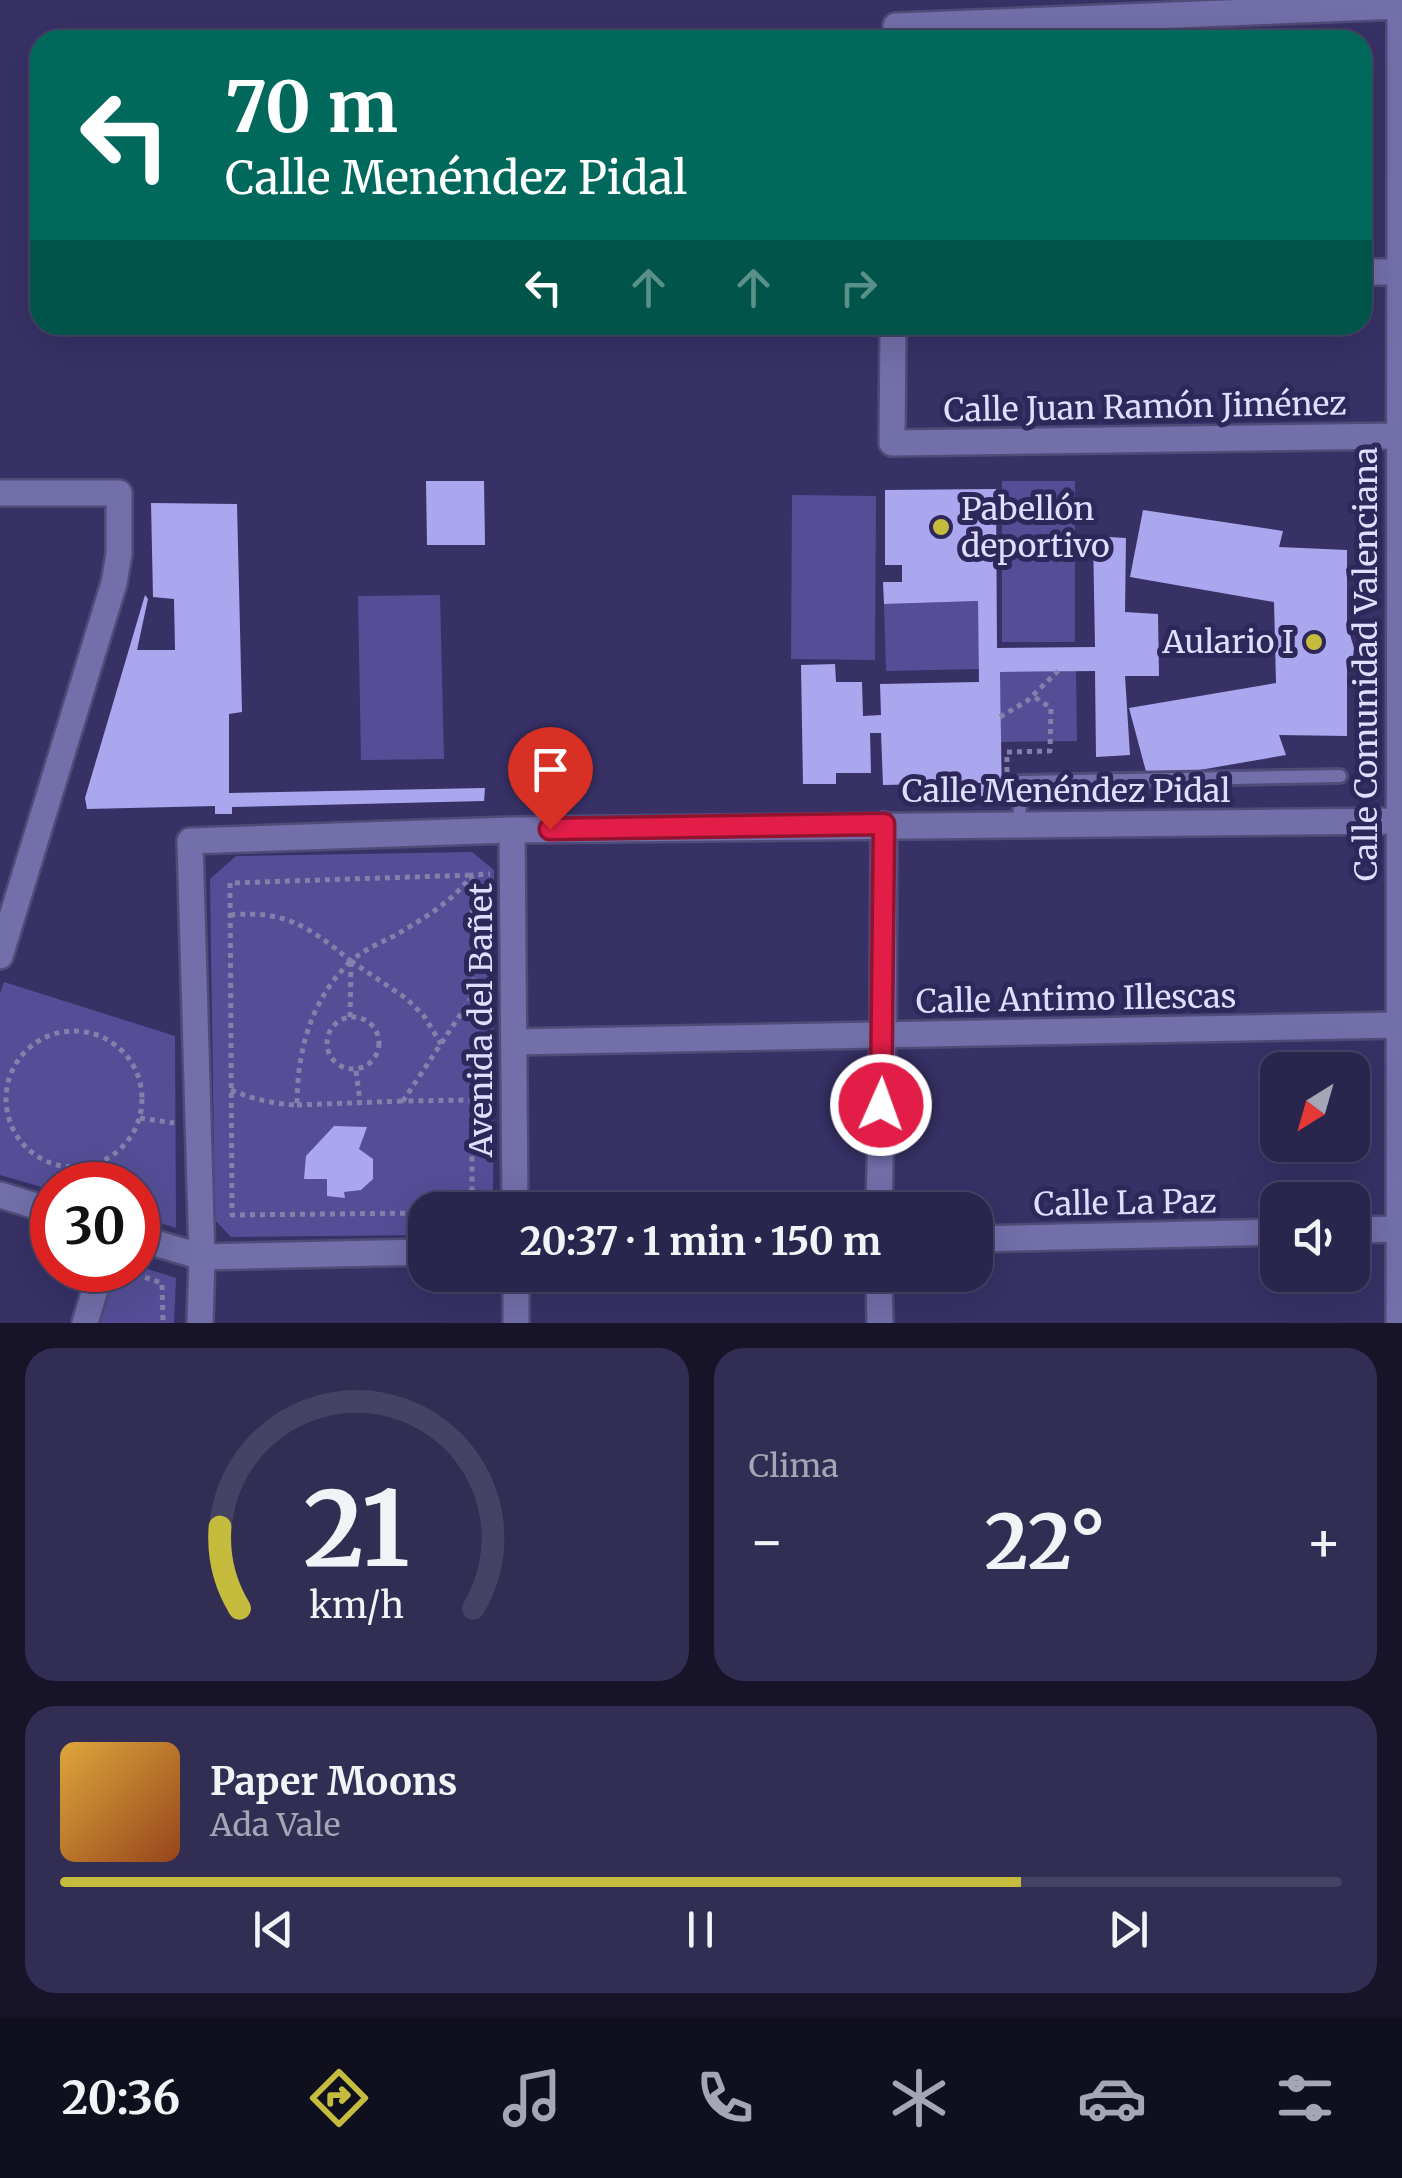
<!DOCTYPE html>
<html lang="es">
<meta charset="utf-8">
<style>
body{margin:0;font-family:Merriweather,serif;background:#312d53;color:#f1f3f6;height:100vh;display:flex;flex-direction:column;font-size:38px;white-space:nowrap}
*{box-sizing:border-box;margin:0}
p{font-size:32px;color:#a5a5b5}
.icon{flex:none;width:55px;height:55px;fill:none;stroke:currentColor;stroke-width:2;stroke-linecap:round;stroke-linejoin:round}
.map{position:relative;height:1323px;overflow:hidden}
.panel{display:flex;flex-direction:column;gap:25px;padding:25px;background:#17142a;flex:1}
.panel>*{flex:none}
.banner{position:absolute;left:30px;top:30px;width:1342px;height:305px;border-radius:30px;box-shadow:0 10px 40px #0002,0 0 0 2px #454264;background:#00695c;color:#fff;overflow:hidden}
.needle{width:65px;rotate:217deg}
.controls{position:absolute;left:1260px;top:1052px;display:grid;gap:20px}
.controls a{display:grid;place-items:center;width:110px;height:110px;border-radius:20px;background:#29254c;box-shadow:0 10px 40px #0002,0 0 0 2px #454264;font-size:50px}
.speed{position:absolute;left:30px;top:1162px;display:flex;gap:20px;font-size:50px;font-weight:700;text-align:center}
.speed>*{display:grid;place-content:center;width:130px;height:130px;border-radius:50%;background:#29254c;box-shadow:0 10px 40px #0002,0 0 0 2px #454264;line-height:1}
.speed .limit{border:15px solid #d22;background:#fff;color:#111}
.pin{position:absolute;display:grid;place-items:center;width:85px;height:85px;color:#fff;margin:-102px -42px;border-radius:50% 50% 50% 0;rotate:-45deg;box-shadow:0 0 10px #0007}
.pin .icon{rotate:45deg}
.me{position:absolute;width:110px;margin:-55px;rotate:2deg;stroke-linejoin:round;filter:drop-shadow(0 0 8px #0008)}
.turn{display:flex;align-items:center;gap:35px;height:210px;padding:0 30px;font-size:45px}
.turn .icon{width:130px;height:130px;stroke-width:2.5}
.turn b{display:block;font-size:70px;line-height:85px}
.lanes{display:flex;align-items:center;height:95px;padding:0 30px;background:#0003;justify-content:center;gap:50px;direction:ltr}
.lanes .off{opacity:.35}
.big{font-size:75px;font-weight:700;line-height:1.1}
.panel .widget{flex:1;display:flex;flex-direction:column;justify-content:center;gap:15px;min-width:0;padding:0 35px;border-radius:30px;background:#312d53}
.panel .dial{align-items:center;gap:0}
.dial svg{height:260px;overflow:visible;fill:none;stroke:#454264;stroke-width:7;stroke-linecap:round;text-anchor:middle}
.dial text{fill:#f1f3f6;stroke:none}
.song{display:flex;align-items:center;gap:30px}
.cover{width:120px;height:120px;border-radius:15px;background:linear-gradient(135deg,hsl(40 70% 55%),hsl(20 70% 35%))}
.played{height:10px;border-radius:5px;background:linear-gradient(90deg,#c5bc3d 75%,#454264 75%)}
.keys{display:flex;justify-content:space-around;direction:ltr}
.heat{display:flex;justify-content:space-between;align-items:center;font-size:55px;direction:ltr}
.panel .tiles{flex:1;display:grid;gap:25px;grid-template-columns:1fr 1fr}
.widget:last-child{grid-column:span 2}
.trip{position:absolute;left:408px;top:1192px;width:585px;height:100px;border-radius:30px;background:#29254c;box-shadow:0 10px 40px #0002,0 0 0 2px #454264;font-weight:700;line-height:100px;text-align:center}
.tabs{display:flex;height:160px;justify-content:space-around;align-items:center;background:#100f1e;color:#a5a5b5}
.tabs .icon{width:70px;height:70px}
.tabs .selected{color:#c5bc3d}
.tabs b{font-size:45px;color:#f1f3f6}
.map>svg:first-child{display:block}
</style>
<div class="map">
<svg width="1402" height="1323" viewBox="0 0 1402 1323">
<rect width="100%" height="100%" fill="#373166"/>
<g fill="#554e97">
<rect x="1002" y="481" width="73" height="161"/>
<path d="M792 495 876 496 875 660 791 659Z"/>
<path d="M440 595 444 759 361 760 358 596Z"/>
<path d="M978 601 980 669 886 671 884 604Z"/>
<path d="M1076 671 1077 741 1001 742 1000 672Z"/>
<path d="M472 852 494 870 493 1210H425V1235L231 1237 215 1220 210 879 236 856Z"/>
<path d="M4 982 175 1036 176 1228 138 1216V1185H52V1190L0 1175V993Z"/>
<path d="M138 1266 176 1278 174 1323H99L116 1270H138Z"/>
</g>
<g fill="#aaa7ee">
<path d="M426 481H484L485 545H427Z"/>
<path d="M996 489 997 648 1095 647 1093 536 1126 538 1125 612 1158 614 1159 676H1125L1130 755 1096 757 1095 671 1000 672 1002 803H981V783L883 785 881 733H870L871 773H836V784H803L801 665 835 664 836 682H862L863 716 881 715 880 684 979 682 978 601 884 604 883 582H902V565H885V490Z"/>
<path d="M151 503 237 504 242 712 229 714V793L485 788 484 801 232 807V814H215V806L87 809 85 798 145 595 148 599 137 650H175L174 599 153 597Z"/>
<path d="M1143 510 1283 531 1279 547 1347 550V625L1354 648 1353 657 1347 667V736L1279 735 1286 755 1148 779 1129 708 1276 683 1274 602 1130 577Z"/>
<path d="M334 1126 367 1127 359 1149 373 1159V1179L361 1190 344 1192 345 1198 327 1196V1179H304L306 1156Z"/>
</g>
<g fill="none" stroke-linecap="round" stroke-linejoin="round">
<defs>
<path id="service" d="M1019 824 1021 782 1340 776"/>
<g id="minor">
<path d="M896 26 1402 6"/>
<path d="M1362 272H1399"/>
<path d="M893 325 892 443 1399 436"/>
<path d="M0 493H119V554L114 583 0 956"/>
<path d="M512 830 515 1210"/>
<path d="M514 1042 1399 1025"/>
<path d="M0 1195 52 1211"/>
<path d="M879 1210 883 1035 884 825"/>
<path d="M1352 1230 1402 1229"/>
<path d="M138 1238 202 1257 425 1252"/>
<path d="M975 1239 1278 1232"/>
<path d="M516 1275V1323"/>
<path d="M879 1275 880 1323"/>
<path d="M85 1323 101 1270"/>
<path d="M200 1323 202 1257 190 841 512 830 1402 821"/>
<path d="M1399 1323 1400 6"/>
</g>
</defs>
<use href="#service" stroke="#514b78" stroke-width="18"/>
<use href="#minor" stroke="#514b78" stroke-width="30"/>
<g stroke="#8380ab" stroke-width="5" stroke-dasharray="5 5" stroke-linecap="butt">
<path d="M1000 717 1027 701 1058 671"/>
<path d="M1007 772V752L1050 751 1051 708 1033 696"/>
<path d="M230 915C286 910 309 927 351 961 365 949 378 944 394 936 423 919 452 902 472 875L490 874"/>
<path d="M351 961 407 999 424 1016 441 1044"/>
<circle cx="353" cy="1043" r="26"/>
<path d="M350 1017 351 961"/>
<circle cx="74" cy="1099" r="68"/>
<path d="M356 1071 360 1102"/>
<path d="M231 1090C253 1099 273 1104 297 1105 297 1051 311 999 351 961"/>
<path d="M297 1105 403 1101"/>
<path d="M140 1118 174 1123"/>
<path d="M425 1213 232 1215 230 883 472 875 474 994 403 1101 472 1100V1210"/>
<path d="M126 1271 162 1283 163 1323"/>
</g>
<use href="#service" stroke="#726faa" stroke-width="12"/>
<use href="#minor" stroke="#726faa" stroke-width="25"/>
</g>
<g fill="none" stroke-linecap="round" stroke-linejoin="round">
<defs>
<path id="route" d="M550 829 884 824 881 1105"/>
</defs>
<use href="#route" stroke="#92132f" stroke-width="25"/>
<use href="#route" stroke="#e11d48" stroke-width="18"/>
</g>
<g fill="#c5bc3d" stroke="#2d275a" stroke-width="4">
<circle cx="941" cy="527" r="10"/>
<circle cx="1314" cy="642" r="10"/>
</g>
<g text-anchor="middle" stroke-width="10" stroke-linejoin="round" paint-order="stroke">
<g font-size="32" fill="#dedefe" stroke="#2d275a">
<text transform="translate(1145 407) rotate(-1)" y="11">Calle Juan Ramón Jiménez</text>
<text transform="translate(1366 664) rotate(-90)" y="11">Calle Comunidad Valenciana</text>
<text x="1066" y="802">Calle Menéndez Pidal</text>
<text transform="translate(1076 999) rotate(-1)" y="11">Calle Antimo Illescas</text>
<text transform="translate(481 1020) rotate(-90)" y="11">Avenida del Bañet</text>
<text transform="translate(1125 1203) rotate(-1)" y="11">Calle La Paz</text>
</g>
<g font-size="32" fill="#dedefe" stroke="#2d275a" text-anchor="start">
<text x="961" y="520">Pabellón<tspan x="961" dy="37">deportivo</tspan></text>
<text x="1294" y="653" text-anchor="end">Aulario I</text>
</g>
</g>
</svg>
<div class="controls">
<a><svg class="needle" viewBox="-14 -14 28 28"><path d="M0-13l5 13h-10z" fill="#e53935"/><path d="M0 13l5-13h-10z" fill="#a5a5b5"/></svg></a>
<a><svg class="icon" aria-label="sound" viewBox="0 0 24 24"><path d="M4 9h4l5-4v14l-5-4H4zM17 9q2 3 0 6"/></svg></a>
</div>
<div class="speed"><div class="limit">30</div></div>
<div class="pin" style="left:550px;top:829px;background:#d93025"><svg class="icon" aria-label="arrive" viewBox="0 0 24 24"><path d="M6 21V4h12l-3 4 3 4H6"/></svg></div>
<svg class="me" style="left:881px;top:1105px" viewBox="-20 -20 40 40"><circle r="17" fill="#e11d48" stroke="#fff" stroke-width="3"/><path d="M0-11L8 9 0 5-8 9z" fill="#fff"/></svg>
<div class="trip">20:37 · 1 min · 150 m</div>
<div class="banner">
<div class="turn"><svg class="icon" aria-label="left" viewBox="0 0 24 24"><path d="M17 20v-9H6M10 6l-5 5 5 5"/></svg><div><b>70 m</b>Calle Menéndez Pidal</div></div>
<div class="lanes"><svg class="icon" aria-label="left" viewBox="0 0 24 24"><path d="M17 20v-9H6M10 6l-5 5 5 5"/></svg><svg class="icon off" aria-label="ahead" viewBox="0 0 24 24"><path d="M12 20V5M6 11l6-6 6 6"/></svg><svg class="icon off" aria-label="ahead" viewBox="0 0 24 24"><path d="M12 20V5M6 11l6-6 6 6"/></svg><svg class="icon off" aria-label="right" viewBox="0 0 24 24"><path d="M7 20v-9h11M14 6l5 5-5 5"/></svg></div>
</div>
</div>
<section class="panel">
<div class="tiles">
<div class="widget dial"><svg viewBox="0 0 100 80">
<path d="M14 69A42 42 0 1 1 86 69"/>
<path d="M14 69A42 42 0 0 1 8 44" stroke="#c5bc3d"/>
<text x="50" y="56" font-size="32" font-weight="700">21</text>
<text x="50" y="72" font-size="11">km/h</text>
</svg></div>
<div class="widget"><p>Clima</p>
<div class="heat"><a>−</a><b class="big">22°</b><a>+</a></div>
</div>
<div class="widget">
<div class="song"><i class="cover"></i><div><b>Paper Moons</b><p>Ada Vale</p></div></div>
<div class="played"></div>
<div class="keys"><svg class="icon" aria-label="previous" viewBox="0 0 24 24"><path d="M18 5L8 12l10 7zM5 5v14"/></svg><svg class="icon" aria-label="pause" viewBox="0 0 24 24"><path d="M8 5v14M16 5v14"/></svg><svg class="icon" aria-label="next" viewBox="0 0 24 24"><path d="M6 5l10 7-10 7zM19 5v14"/></svg></div>
</div>
</div>
</section>
<nav class="tabs">
<b>20:36</b>
<svg class="icon selected" aria-label="directions" viewBox="0 0 24 24"><path d="M12 3l9 9-9 9-9-9zM9 14v-3h6M13 9l2 2-2 2"/></svg>
<svg class="icon" aria-label="music" viewBox="0 0 24 24"><path d="M9 18V5l10-2v13"/><circle cx="6" cy="18" r="3"/><circle cx="16" cy="16" r="3"/></svg>
<svg class="icon" aria-label="phone" viewBox="0 0 24 24"><path d="M5 4h4l2 5-3 2q2 4 5 5l2-3 5 2v4C11 20 4 13 5 4z"/></svg>
<svg class="icon" aria-label="climate" viewBox="0 0 24 24"><path d="M12 3v18M4 7l16 10M4 17L20 7"/></svg>
<svg class="icon" aria-label="car" viewBox="0 0 24 24"><path d="M5 17H2v-5l4-1 3-4h7l3 4 3 1v5h-3M9 17h6M6 11h13"/><circle cx="7" cy="17" r="2"/><circle cx="17" cy="17" r="2"/></svg>
<svg class="icon" aria-label="filters" viewBox="0 0 24 24"><path d="M4 7h16M4 17h16"/><circle cx="9" cy="7" r="2"/><circle cx="15" cy="17" r="2"/></svg>
</nav>
